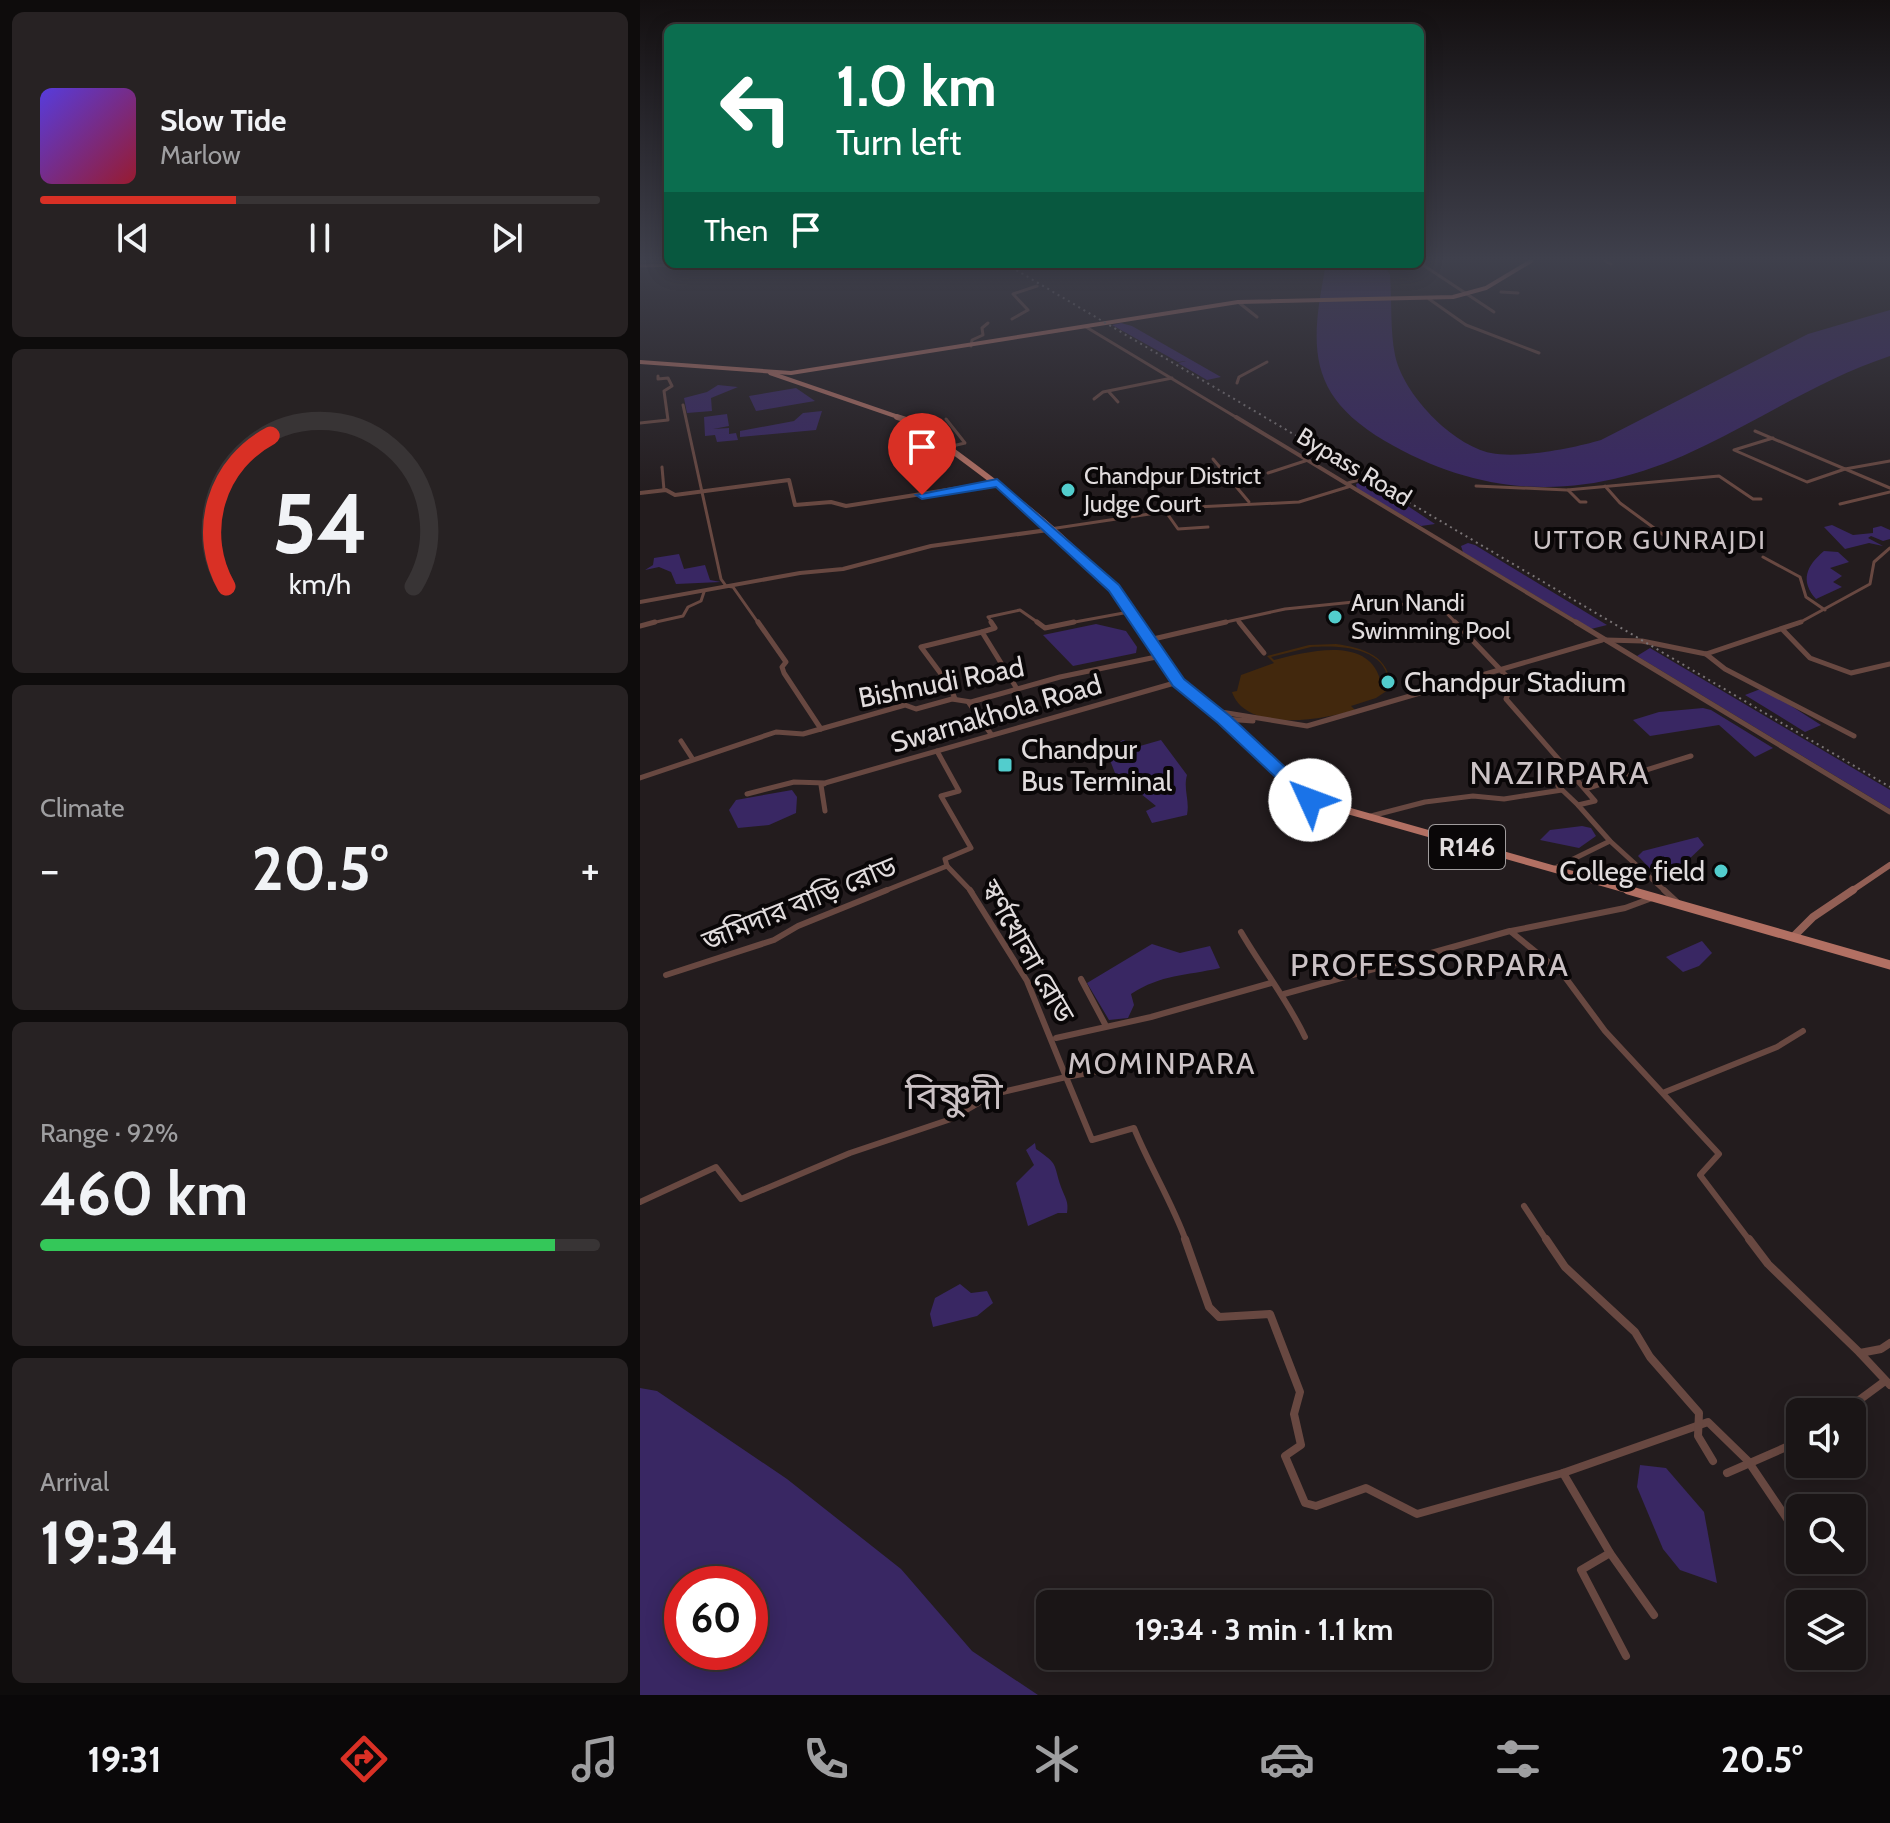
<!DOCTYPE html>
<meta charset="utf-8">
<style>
body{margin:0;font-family:Cabin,"Noto Sans Bengali",sans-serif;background:#272223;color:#f1f3f6;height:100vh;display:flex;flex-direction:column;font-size:30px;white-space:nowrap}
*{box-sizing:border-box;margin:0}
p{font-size:26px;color:#9f9fa1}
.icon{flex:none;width:44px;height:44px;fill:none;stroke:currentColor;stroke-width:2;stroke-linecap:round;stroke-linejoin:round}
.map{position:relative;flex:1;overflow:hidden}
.details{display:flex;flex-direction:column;gap:12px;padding:12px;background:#0e0c0c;width:640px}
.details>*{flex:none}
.hud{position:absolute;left:24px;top:24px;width:760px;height:244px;border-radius:12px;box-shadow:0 4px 20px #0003,0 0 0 2px #383435;background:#0b6e4f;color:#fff;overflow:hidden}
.controls{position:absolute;left:1146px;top:1398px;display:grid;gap:16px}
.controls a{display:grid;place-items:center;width:80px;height:80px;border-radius:12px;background:#1a1516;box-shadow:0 4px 20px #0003,0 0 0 2px #383435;font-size:40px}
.speed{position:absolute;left:24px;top:1566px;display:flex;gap:16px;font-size:40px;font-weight:700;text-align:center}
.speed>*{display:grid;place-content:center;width:104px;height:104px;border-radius:50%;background:#1a1516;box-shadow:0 4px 20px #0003,0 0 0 2px #383435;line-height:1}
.speed .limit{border:12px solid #d22;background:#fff;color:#111}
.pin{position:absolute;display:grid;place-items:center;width:68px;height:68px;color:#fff;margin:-82px -34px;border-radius:50% 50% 50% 0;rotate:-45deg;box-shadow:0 0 8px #0007}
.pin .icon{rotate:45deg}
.me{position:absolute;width:88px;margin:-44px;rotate:313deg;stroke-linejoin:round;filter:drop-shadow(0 0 6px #0008)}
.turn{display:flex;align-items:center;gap:28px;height:168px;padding:0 40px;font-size:36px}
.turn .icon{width:104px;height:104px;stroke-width:2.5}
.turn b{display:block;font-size:56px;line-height:68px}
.then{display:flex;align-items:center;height:76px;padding:0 40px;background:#0003;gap:16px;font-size:30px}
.big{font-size:60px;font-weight:700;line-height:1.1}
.details .widget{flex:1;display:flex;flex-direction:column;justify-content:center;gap:12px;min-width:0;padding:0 28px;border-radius:12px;background:#272223}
.details .dial{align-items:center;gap:0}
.dial svg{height:208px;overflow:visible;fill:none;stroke:#383435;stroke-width:7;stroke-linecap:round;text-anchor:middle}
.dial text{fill:#f1f3f6;stroke:none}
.song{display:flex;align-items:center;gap:24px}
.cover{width:96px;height:96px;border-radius:12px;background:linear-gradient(135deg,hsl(250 70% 55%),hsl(350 70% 35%))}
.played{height:8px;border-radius:4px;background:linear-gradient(90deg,#d93025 35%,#383435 35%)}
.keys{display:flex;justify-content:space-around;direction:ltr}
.heat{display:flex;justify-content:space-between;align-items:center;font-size:44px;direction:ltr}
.charge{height:12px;border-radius:6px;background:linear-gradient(90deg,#34c759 92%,#383435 0)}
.trip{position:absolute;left:396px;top:1590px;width:456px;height:80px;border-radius:12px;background:#1a1516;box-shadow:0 4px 20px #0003,0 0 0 2px #383435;font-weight:700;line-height:80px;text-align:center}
.dock{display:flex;height:128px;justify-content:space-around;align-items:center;background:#0a0809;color:#9f9fa1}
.dock .icon{width:56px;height:56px}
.dock .selected{color:#d93025}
.dock b{font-size:36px;color:#f1f3f6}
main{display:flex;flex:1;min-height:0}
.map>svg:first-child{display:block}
</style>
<main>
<section class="details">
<div class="widget">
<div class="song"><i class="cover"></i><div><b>Slow Tide</b><p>Marlow</p></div></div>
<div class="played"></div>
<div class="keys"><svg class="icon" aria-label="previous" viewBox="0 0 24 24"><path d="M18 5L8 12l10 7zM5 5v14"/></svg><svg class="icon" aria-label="pause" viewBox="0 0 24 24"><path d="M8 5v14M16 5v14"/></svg><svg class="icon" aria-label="next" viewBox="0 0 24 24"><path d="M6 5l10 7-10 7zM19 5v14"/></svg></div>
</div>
<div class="widget dial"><svg viewBox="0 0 100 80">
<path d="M14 69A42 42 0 1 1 86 69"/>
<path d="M14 69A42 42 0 0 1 31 11" stroke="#d93025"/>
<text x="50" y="56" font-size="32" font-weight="700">54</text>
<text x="50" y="72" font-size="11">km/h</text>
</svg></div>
<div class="widget"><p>Climate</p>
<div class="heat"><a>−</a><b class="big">20.5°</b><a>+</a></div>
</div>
<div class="widget"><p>Range · 92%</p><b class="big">460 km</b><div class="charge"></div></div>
<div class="widget"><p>Arrival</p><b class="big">19:34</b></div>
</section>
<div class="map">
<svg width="1250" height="1695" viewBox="0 0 1250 1695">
<rect width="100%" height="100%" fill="#231c1e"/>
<path fill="#42280d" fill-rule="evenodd" d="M696 644C724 648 750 656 751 688L736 698 711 706 715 710C683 720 606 733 592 692L597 691 601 675 634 663 627 656 669 645ZM671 647C696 645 743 646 748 679H740C727 635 666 652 634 660L631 657Z"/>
<g fill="#392763" fill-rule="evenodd">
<path d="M686 264H744L750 275C752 301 750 330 755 355 763 394 812 445 851 453 879 459 934 448 961 440L1168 334 1250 310V356C1184 378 1126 416 1064 446 955 500 851 503 745 441 666 394 670 346 686 264Z"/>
<path d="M481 323 492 326 581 377 567 380 538 363 546 361 538 362 472 325Z"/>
<path d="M78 385 98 387 71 398 72 411 47 413 44 398 67 392Z"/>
<path d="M156 388 175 401 116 411 109 396Z"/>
<path d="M182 411 176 430 100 437V431L154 421 163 413Z"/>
<path d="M87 414 89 426 73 429 89 428V434L96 433 98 440 77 442 75 435 65 436 64 417Z"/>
<path d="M723 481H730L795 524 781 526 717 489 716 484Z"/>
<path d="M1192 525 1213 535 1233 533V528L1241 526 1250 530V539L1243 541 1231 536 1228 538 1243 546 1229 543 1205 549 1184 527Z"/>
<path d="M828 543 835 545 967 625 951 629 823 552 821 546Z"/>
<path d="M1184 551 1198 552 1209 562 1190 568 1202 576 1193 582 1202 587 1176 599C1160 581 1166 566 1184 551Z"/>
<path d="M39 554 44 569 65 565 70 580 81 582 36 584 31 572 19 567 5 570 13 565 14 558Z"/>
<path d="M456 624 486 631 497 647 496 653 433 666 403 635Z"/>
<path d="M1010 648 1250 790V809L997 656Z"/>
<path d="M1123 688 1181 725 1165 732 1105 695Z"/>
<path d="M1063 708 1071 710 1133 748 1115 757 1079 725 1010 736 993 720 1019 712Z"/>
<path d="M483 740 500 746 521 740 547 775C543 790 550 800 547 815L512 823 506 811 516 806 475 773 466 750Z"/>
<path d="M152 790 157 797 156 813 129 825 98 828 89 810 96 800Z"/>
<path d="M942 826 951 828 956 836 939 848 900 840 910 830Z"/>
<path d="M1058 837 1064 845 1028 879 1017 876 998 856 1003 851Z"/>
<path d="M1062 941 1072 953 1059 966 1043 972 1026 957Z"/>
<path d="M512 944 540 953 570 946 580 968C545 976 522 974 491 994L494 1005 488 1018 469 1020 447 983Z"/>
<path d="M395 1143 396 1149C419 1165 413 1163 421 1187 425 1198 429 1201 427 1213H418L388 1226 376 1183 394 1165 386 1150Z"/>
<path d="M320 1284 331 1293 347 1291 353 1303 337 1316 293 1327 290 1314 295 1298Z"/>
<path d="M0 1388 17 1391 147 1479 261 1569 332 1651 398 1695H0ZM42 1584H110V1652H42Z"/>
<path d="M1000 1465 1026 1468 1064 1512 1077 1583 1040 1570 1023 1549 997 1487Z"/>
</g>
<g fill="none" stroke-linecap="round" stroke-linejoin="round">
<g stroke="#684841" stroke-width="3">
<path d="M965 261 971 264"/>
<path d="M780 263 854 312"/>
<path d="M0 266 92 264"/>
<path d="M861 292 878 293"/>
<path d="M789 299 826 325 899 353"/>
<path d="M598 302 617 317"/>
<path d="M372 319 388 310 373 294 397 286"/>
<path d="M331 346 332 340 343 335 342 328 348 323"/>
<path d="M597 383 599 377 627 362"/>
<path d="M469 392 478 402"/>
<path d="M454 399 463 392 532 378"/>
<path d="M43 405 81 579 86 586 93 587 119 624"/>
<path d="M306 419 325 443 308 447"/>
<path d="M0 423 28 420 24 391 32 386 28 378 18 379V376"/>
<path d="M1115 431 1250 488"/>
<path d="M1133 438 1094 450 1167 482 1205 469 1250 461"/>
<path d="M573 459 609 502"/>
<path d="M22 467 24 490"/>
<path d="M628 473 668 460"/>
<path d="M708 483 740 474"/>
<path d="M836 486 927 490 1079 476 1113 499H1121"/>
<path d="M965 486 980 503 1025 536"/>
<path d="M928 490 940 502H946"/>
<path d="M1200 504 1250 492"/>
<path d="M526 512 538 529 568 527"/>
<path d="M410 529 556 507 659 502 711 486"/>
<path d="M1123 557 1160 577 1166 597 1185 610"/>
<path d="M597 620 601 624"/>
<path d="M7 624 43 616 48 607 61 601 64 592"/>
<path d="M353 624 348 617 380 610 400 624"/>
<path d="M424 624 489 612"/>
<path d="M577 624 645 609 753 598 756 605 795 601 817 624"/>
<path d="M1157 624 1230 584 1234 562 1250 548"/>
</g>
<g stroke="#684841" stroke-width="5">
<path d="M118 622 146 662 142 667 144 673 181 729"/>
<path d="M351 622 355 628 342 632 377 689"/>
<path d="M397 622 405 628 434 622"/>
<path d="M599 622 624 653"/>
<path d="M815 622 874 684 861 686 868 694 866 699 955 801 938 805 970 841 1026 892"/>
<path d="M0 626 15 622"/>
<path d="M1143 630 1170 658 1211 673 1250 664"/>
<path d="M509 640 586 622"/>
<path d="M966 640 1002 641 1066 654 1161 622"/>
<path d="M1066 654 1085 669 1214 736"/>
<path d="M313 694 315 699 310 686 281 647 342 632"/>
<path d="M329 703 351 734"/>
<path d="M41 741 52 758"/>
<path d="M297 751 319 791 301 796 331 848 305 859 307 866"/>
<path d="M0 778 136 732 163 734 265 705 276 709 312 699 331 702 420 677 521 656"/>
<path d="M938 781 918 786 938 805"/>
<path d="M184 784 181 785 185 811"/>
<path d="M945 789 1051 756"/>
<path d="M107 794 154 782 185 783 538 682"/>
<path d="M731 816 785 802 833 796 864 799 922 790"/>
<path d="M307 866 332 892"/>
<path d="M913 869 970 841"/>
<path d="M242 892 307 866"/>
</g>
<g stroke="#684841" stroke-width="6">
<path d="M330 890 387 981 426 1077 459 1071"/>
<path d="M1024 890 1038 903"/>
<path d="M871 931 985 908 1012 898"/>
<path d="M601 932C622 968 647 999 665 1037"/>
<path d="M26 975 134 940 158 926 247 890"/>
<path d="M441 979 466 1026"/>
<path d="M644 994 870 931 922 973 965 1031 1079 1154 1060 1175 1110 1241"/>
<path d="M416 1038 511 1017 631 983"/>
<path d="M1025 1092 1137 1047 1163 1031"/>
<path d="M0 1202 76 1167 101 1199 210 1153 311 1119 354 1094 426 1077 452 1140 494 1128C510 1167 532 1202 546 1241"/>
<path d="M884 1206 907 1241"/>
</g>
<g stroke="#684841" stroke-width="8">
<path d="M545 1239 569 1307 579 1317 630 1314 660 1392 654 1414 661 1445 645 1456 665 1503 676 1506 726 1488 777 1514 923 1473 1068 1422 1108 1461 1160 1538"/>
<path d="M906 1239 925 1267 995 1332 1010 1357 1059 1413 1058 1436 1073 1461"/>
<path d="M1109 1239 1128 1264 1220 1353"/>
<path d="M1250 1343 1241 1349 1220 1353 1250 1385"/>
<path d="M1203 1412 1245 1381"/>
<path d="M923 1473 970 1553 1014 1615"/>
<path d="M1087 1473 1160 1441"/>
<path d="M970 1553 941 1570 986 1656"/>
<path d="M1177 1560 1184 1570"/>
</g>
<path stroke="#684841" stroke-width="3" d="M446 327 599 419"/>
<g stroke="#684841" stroke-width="4">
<path d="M596 417 939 624"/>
<path d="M0 493 26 490 35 495 149 480 155 505 191 502 206 506 357 482"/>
<path d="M0 602 160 573 203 569 291 546 408 530"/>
</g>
<g stroke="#684841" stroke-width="5">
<path d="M936 622 1250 812"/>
<path d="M575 711 667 726 962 640"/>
<path d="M585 719 613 721"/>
</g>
<path stroke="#925f55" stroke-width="6" d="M1210 892 1250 865"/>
<path stroke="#925f55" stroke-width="8" d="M1155 935 1173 917 1213 890"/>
<g stroke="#b27063" stroke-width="4">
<path d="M0 362 151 373 598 302 813 297 846 288 891 261"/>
<path d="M130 373 264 419"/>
</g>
<path stroke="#b27063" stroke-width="6" d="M257 417 273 422C354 481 441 541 498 624"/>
<path stroke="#b27063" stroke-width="7" d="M497 622 538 682 584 719 670 800 995 892"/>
<path stroke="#b27063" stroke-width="9" d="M988 890 1250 965"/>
<path stroke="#797375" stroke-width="2" stroke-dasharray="2 4" stroke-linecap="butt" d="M366 264 1250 787"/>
</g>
<linearGradient id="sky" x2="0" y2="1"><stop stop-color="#130f10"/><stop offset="0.52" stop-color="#3f404c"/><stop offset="1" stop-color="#3f404c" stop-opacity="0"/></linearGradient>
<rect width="1250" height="498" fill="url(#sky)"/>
<path fill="#1a73e8" stroke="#114b97" stroke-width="2" d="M357 479 479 585 544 679 590 716 676 796V804H664L578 723 533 686 469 591 356 487 282 499 276 495Z"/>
<g fill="#52cdcd" stroke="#0a0708" stroke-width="3">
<circle cx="428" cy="490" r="8"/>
<circle cx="695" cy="617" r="8"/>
<circle cx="748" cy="682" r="8"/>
<rect x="357" y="757" width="16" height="16" rx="4"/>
<circle cx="1081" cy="871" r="8"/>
</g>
<g text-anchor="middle" stroke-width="8" stroke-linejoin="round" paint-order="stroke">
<g font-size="24" fill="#e1dcdd" stroke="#0a0708">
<text transform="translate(714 467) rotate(31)" y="8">Bypass Road</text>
</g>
<g font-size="24" fill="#e1dcdd" stroke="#0a0708" text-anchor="start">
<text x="444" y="484">Chandpur District<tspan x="444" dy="28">Judge Court</tspan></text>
<text x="711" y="611">Arun Nandi<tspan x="711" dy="28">Swimming Pool</tspan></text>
</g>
<g font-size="26" letter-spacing="2" fill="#cbc2c5" stroke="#0a0708">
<text x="1010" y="549">UTTOR GUNRAJDI</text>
</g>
<rect fill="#0a0708" stroke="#a09c9d" stroke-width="2" x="789" y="825" width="76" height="44" rx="6"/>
<g font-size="26" font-weight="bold" fill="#e1dcdd">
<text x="827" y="856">R146</text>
</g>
<g font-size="28" fill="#e1dcdd" stroke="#0a0708">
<text transform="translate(301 682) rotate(-11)" y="10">Bishnudi Road</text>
<text transform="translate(356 713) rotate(-16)" y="10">Swarnakhola Road</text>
<text transform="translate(159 903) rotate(-22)" y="10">জমিদার বাড়ি রোড</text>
<text transform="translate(388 951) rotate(60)" y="10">স্বর্ণখোলা রোড</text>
</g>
<g font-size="28" fill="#e1dcdd" stroke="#0a0708" text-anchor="start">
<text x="764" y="692">Chandpur Stadium</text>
<text x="381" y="759">Chandpur<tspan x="381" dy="32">Bus Terminal</tspan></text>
<text x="1065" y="881" text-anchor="end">College field</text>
</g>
<g font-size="30" letter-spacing="2" fill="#cbc2c5" stroke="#0a0708">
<text x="522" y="1074">MOMINPARA</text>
</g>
<g font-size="32" letter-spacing="2" fill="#cbc2c5" stroke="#0a0708">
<text x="920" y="784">NAZIRPARA</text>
<text x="790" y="976">PROFESSORPARA</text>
</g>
<g font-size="38" fill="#cbc2c5" stroke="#0a0708">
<text x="314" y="1109">বিষ্ণুদী</text>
</g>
</g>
</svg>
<div class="controls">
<a><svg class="icon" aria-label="sound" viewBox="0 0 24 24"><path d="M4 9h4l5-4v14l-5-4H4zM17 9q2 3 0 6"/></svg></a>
<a><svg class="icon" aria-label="search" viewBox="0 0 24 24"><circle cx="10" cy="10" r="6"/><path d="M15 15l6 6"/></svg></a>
<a><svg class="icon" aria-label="layers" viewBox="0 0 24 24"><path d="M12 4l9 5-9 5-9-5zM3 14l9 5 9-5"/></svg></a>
</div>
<div class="speed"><div class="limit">60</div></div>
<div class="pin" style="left:282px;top:495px;background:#d93025"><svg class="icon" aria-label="arrive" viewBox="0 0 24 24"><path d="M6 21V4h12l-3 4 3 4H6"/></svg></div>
<svg class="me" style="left:670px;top:800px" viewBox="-20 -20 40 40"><circle r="19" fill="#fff"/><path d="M0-13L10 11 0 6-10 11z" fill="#1a73e8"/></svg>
<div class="trip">19:34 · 3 min · 1.1 km</div>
<div class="hud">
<div class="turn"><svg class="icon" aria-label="left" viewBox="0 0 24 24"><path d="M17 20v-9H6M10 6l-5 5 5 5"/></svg><div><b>1.0 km</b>Turn left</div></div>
<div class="then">Then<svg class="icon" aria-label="arrive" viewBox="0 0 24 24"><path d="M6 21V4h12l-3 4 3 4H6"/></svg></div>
</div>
</div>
</main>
<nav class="dock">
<b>19:31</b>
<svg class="icon selected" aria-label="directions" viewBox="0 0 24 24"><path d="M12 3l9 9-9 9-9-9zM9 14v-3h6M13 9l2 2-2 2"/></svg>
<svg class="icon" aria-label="music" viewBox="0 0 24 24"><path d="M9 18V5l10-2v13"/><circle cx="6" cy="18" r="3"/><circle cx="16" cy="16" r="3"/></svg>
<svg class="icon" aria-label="phone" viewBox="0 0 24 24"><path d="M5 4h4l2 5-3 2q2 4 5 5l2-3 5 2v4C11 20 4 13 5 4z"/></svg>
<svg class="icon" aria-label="climate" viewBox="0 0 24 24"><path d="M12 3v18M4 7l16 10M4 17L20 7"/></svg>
<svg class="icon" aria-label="car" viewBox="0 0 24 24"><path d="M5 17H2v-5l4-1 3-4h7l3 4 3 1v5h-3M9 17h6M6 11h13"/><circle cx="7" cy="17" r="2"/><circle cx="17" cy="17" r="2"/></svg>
<svg class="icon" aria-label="filters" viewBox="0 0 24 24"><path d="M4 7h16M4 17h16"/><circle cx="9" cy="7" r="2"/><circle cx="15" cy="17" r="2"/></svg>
<b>20.5°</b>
</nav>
